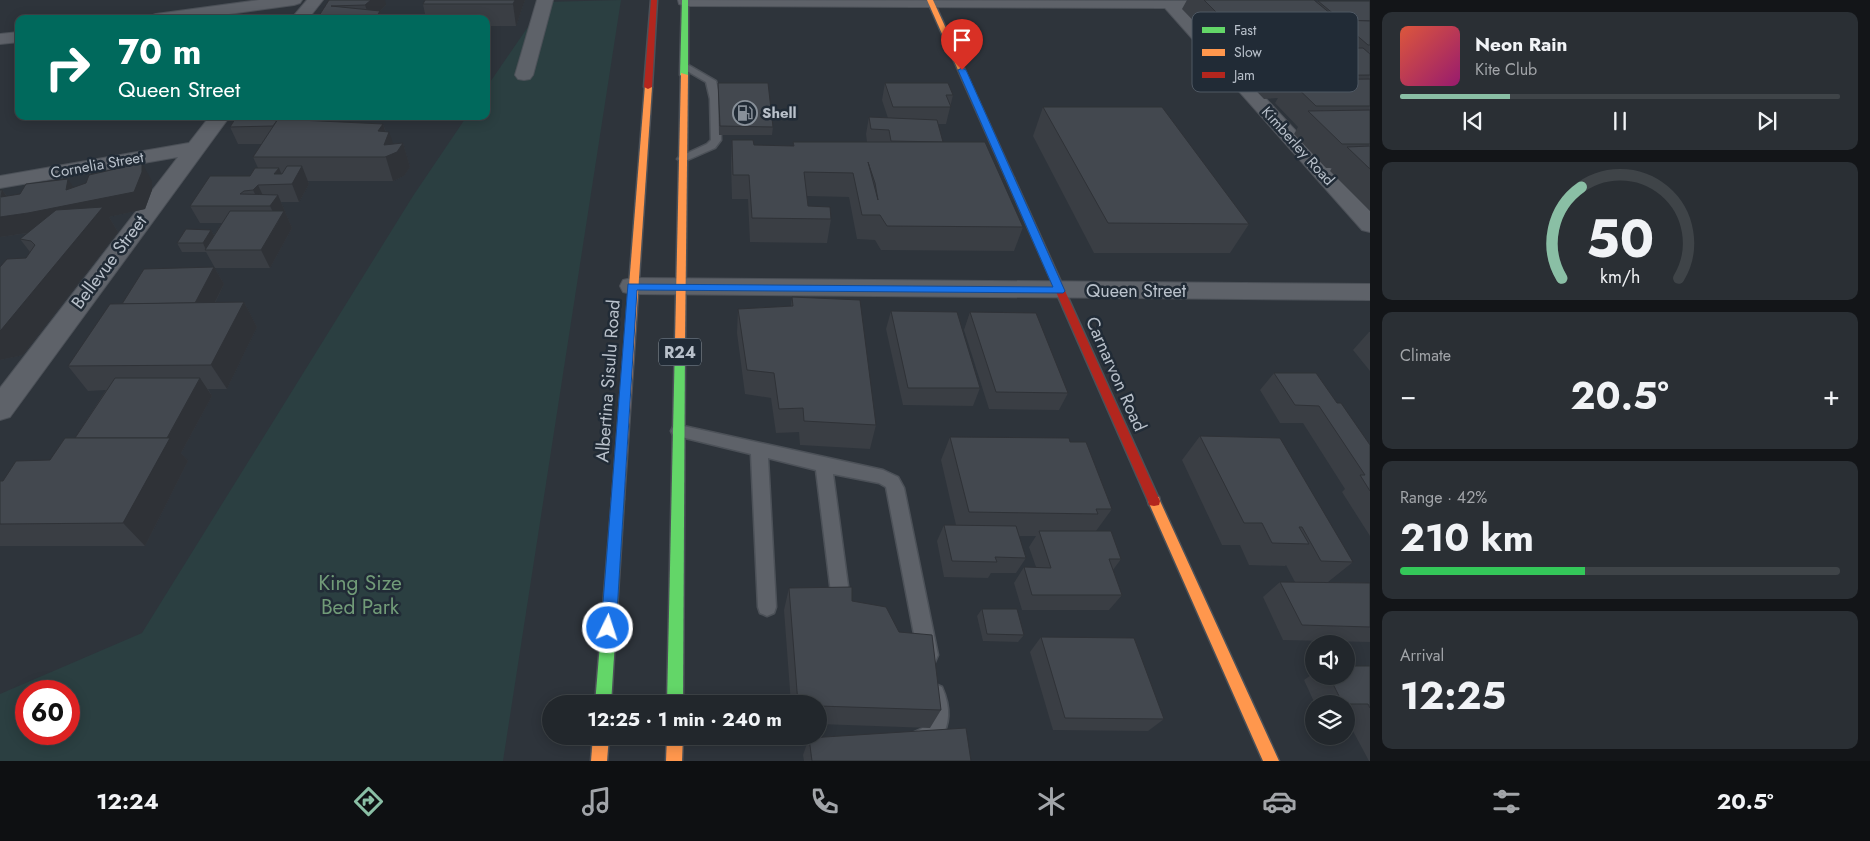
<!DOCTYPE html>
<meta charset="utf-8">
<style>
body{margin:0;font-family:Jost,sans-serif;background:#2a2f34;color:#f1f3f6;height:100vh;display:flex;flex-direction:column;font-size:19px;white-space:nowrap}
*{box-sizing:border-box;margin:0}
p{font-size:16px;color:#a2a5a9}
.icon{flex:none;width:28px;height:28px;fill:none;stroke:currentColor;stroke-width:2;stroke-linecap:round;stroke-linejoin:round}
.map{position:relative;flex:1;overflow:hidden}
.sheet{display:flex;flex-direction:column;gap:12px;padding:12px;background:#131518;width:500px}
.sheet>*{flex:none}
.guide{position:absolute;left:15px;top:15px;width:475px;height:105px;border-radius:10px;box-shadow:0 2px 12px #0003,0 0 0 1px #3f4448;background:#00695c;color:#fff;overflow:hidden}
.buttons{position:absolute;left:1305px;top:635px;display:grid;gap:10px}
.buttons a{display:grid;place-items:center;width:50px;height:50px;border-radius:50%;background:#22272c;box-shadow:0 2px 12px #0003,0 0 0 1px #3f4448;font-size:25px}
.speed{position:absolute;left:15px;top:680px;display:flex;gap:10px;font-size:25px;font-weight:700;text-align:center}
.speed>*{display:grid;place-content:center;width:65px;height:65px;border-radius:50%;background:#22272c;box-shadow:0 2px 12px #0003,0 0 0 1px #3f4448;line-height:1}
.speed .limit{border:8px solid #d22;background:#fff;color:#111}
.pin{position:absolute;display:grid;place-items:center;width:42px;height:42px;color:#fff;margin:-51px -21px;border-radius:50% 50% 50% 0;rotate:-45deg;box-shadow:0 0 5px #0007}
.pin .icon{rotate:45deg}
.me{position:absolute;width:55px;margin:-28px;rotate:4deg;stroke-linejoin:round;filter:drop-shadow(0 0 4px #0008)}
.turn{display:flex;align-items:center;gap:18px;height:105px;padding:0 20px;font-size:22px}
.turn .icon{width:65px;height:65px;stroke-width:2.5}
.turn b{display:block;font-size:35px;line-height:42px}
.big{font-size:38px;font-weight:700;line-height:1.1}
.sheet .card{flex:1;display:flex;flex-direction:column;justify-content:center;gap:8px;min-width:0;padding:0 18px;border-radius:10px;background:#2a2f34}
.sheet .dial{align-items:center;gap:0}
.dial svg{height:130px;overflow:visible;fill:none;stroke:#3f4448;stroke-width:7;stroke-linecap:round;text-anchor:middle}
.dial text{fill:#f1f3f6;stroke:none}
.song{display:flex;align-items:center;gap:15px}
.cover{width:60px;height:60px;border-radius:8px;background:linear-gradient(135deg,hsl(10 70% 55%),hsl(320 70% 35%))}
.played{height:5px;border-radius:2px;background:linear-gradient(90deg,#8abfa5 25%,#3f4448 25%)}
.keys{display:flex;justify-content:space-around;direction:ltr}
.heat{display:flex;justify-content:space-between;align-items:center;font-size:28px;direction:ltr}
.charge{height:8px;border-radius:4px;background:linear-gradient(90deg,#34c759 42%,#3f4448 0)}
.trip{position:absolute;left:542px;top:695px;width:285px;height:50px;border-radius:25px;background:#22272c;box-shadow:0 2px 12px #0003,0 0 0 1px #3f4448;font-weight:700;line-height:50px;text-align:center}
.dock{display:flex;height:80px;justify-content:space-around;align-items:center;background:#0e1012;color:#a2a5a9}
.dock .icon{width:35px;height:35px}
.dock .current{color:#8abfa5}
.dock b{font-size:22px;color:#f1f3f6}
main{display:flex;flex:1;min-height:0}
.map>svg:first-child{display:block}
</style>
<main>
<div class="map">
<svg width="1370" height="761" viewBox="0 0 1370 761">
<rect width="100%" height="100%" fill="#2e343b"/>
<path fill="#2b3f41" fill-rule="evenodd" d="M621 0 503 761H0V694L142 633 413 196 467 116H486V88L545 2ZM26 691H69V734H26Z"/>
<g fill="none" stroke-linecap="round" stroke-linejoin="round">
<defs>
<g id="lane">
<path d="M685 63 716 81 720 99 721 140 715 148 683 162 677 159 679 157 707 144 711 140 710 99 706 82 682 68V64Z"/>
<path d="M679 425 883 470 898 477 904 488 938 655 935 662 928 665 921 662 918 655 886 487 879 483 833 474 850 601 848 607 841 610 834 607 832 601 816 470 768 458 776 607 774 613 767 616 760 613 758 607 751 454 673 435 671 431 673 427Z"/>
<path d="M935 684 942 687C950 705 951 724 940 740L919 751 912 747 908 740 912 733 921 729 927 723 925 694 928 687Z"/>
</g>
<g id="street">
<path d="M259 0H302L300 3 294 5 193 19H148L150 16 156 14Z"/>
<path d="M307 0H323L308 19H291Z"/>
<path d="M537 0H553L533 75 530 79 524 80 518 79 515 75Z"/>
<path d="M678 0 1227 1 1229 4 1227 7 1221 9H1183L1370 211V232L1362 230 1165 8 685 6 679 4Z"/>
<path d="M19 32V42L0 44V34Z"/>
<path d="M210 116H230L10 417 0 420V388L178 157 0 188V176L189 143Z"/>
<path d="M632 278 1370 284V300L632 294 623 292 620 286 623 280Z"/>
</g>
<g id="fast">
<path d="M682 0H688V75L684 77 680 75Z"/>
<path d="M680 337 685 341 683 704H667L675 341Z"/>
<path d="M618 494 623 495 624 499 611 704H595L612 499 613 495Z"/>
</g>
<g id="slow">
<path d="M927 0H933L1014 178 1013 180 1010 181 1006 178Z"/>
<path d="M681 73 688 75 685 341 680 345 675 341Z"/>
<path d="M645 85 652 87 624 499 623 503 618 504 613 503 612 499Z"/>
<path d="M1154 496 1159 497 1160 501 1279 761H1263L1148 501 1149 497Z"/>
<path d="M593 736H609L607 761H591Z"/>
<path d="M667 736H683L682 761H666Z"/>
</g>
<g id="jam">
<path d="M651 0H657L652 87 648 89 644 87Z"/>
<path d="M1010 175 1014 178 1160 501 1159 505 1154 506 1149 505 1148 501 1006 178Z"/>
</g>
</defs>
<use href="#lane" stroke="#4c5158" stroke-width="3"/>
<use href="#street" stroke="#4c5158" stroke-width="2"/>
<use href="#fast" stroke="#4c5158" stroke-width="3"/>
<use href="#slow" stroke="#4c5158" stroke-width="3"/>
<use href="#jam" stroke="#4c5158" stroke-width="3"/>
<use href="#lane" fill="#5e6269" fill-rule="evenodd"/>
<use href="#street" fill="#5e6269" fill-rule="evenodd"/>
<use href="#fast" fill="#63d668" fill-rule="evenodd"/>
<use href="#slow" fill="#ff974d" fill-rule="evenodd"/>
<use href="#jam" fill="#b3261e" fill-rule="evenodd"/>
</g>
<g fill="#3a3e44">
<path d="M329 0 386 5 380 11 382 19H317Z"/>
<path d="M525 0 516 26H486V19H426L423 4Z"/>
<path d="M1187 0H1314L1317 2 1318 1H1370V211L1330 171 1332 168H1326L1294 134 1298 127 1275 103 1278 98 1264 99 1237 71 1239 67H1235L1212 45 1214 41H1213L1182 9Z"/>
<path d="M718 83 773 127 772 135H719Z"/>
<path d="M885 83 953 95 946 124H938L943 142 1023 227 1014 251 881 250 875 240 857 239 849 197 807 196 808 206 831 219 827 243 750 242 748 199H732L731 164 732 140 754 145 793 146V142H867L866 134 869 117 888 118 882 100Z"/>
<path d="M1043 107 1249 224 1230 253H1094L1033 136Z"/>
<path d="M296 120 383 124 386 132 393 144 403 143 410 167 404 176 393 181H308L309 184 299 202H281L292 228 270 268H215L206 252H182L177 243 211 230 214 235 222 223H200L190 206 250 176 258 168 253 157 262 144H238L230 127Z"/>
<path d="M152 181V190L145 209 109 217 118 232 23 355 0 360V267L26 258 30 252 20 239 29 233 0 237V190H2L7 196 74 187Z"/>
<path d="M214 267 224 284 215 303 244 302 257 327 227 389H208L212 396 181 453 188 461 145 546H0V481H3L50 460 75 438 106 390 88 391 68 366 122 304Z"/>
<path d="M792 297 876 425 870 449 800 445 799 432 776 433 771 398 745 394 737 333 738 309 791 306Z"/>
<path d="M891 311 980 388 973 406 903 405 886 329Z"/>
<path d="M970 312 1068 393 1059 410 989 409 964 330Z"/>
<path d="M1369 332H1370V371L1353 350Z"/>
<path d="M1274 373 1337 403 1370 445V536L1342 492 1345 489 1303 423H1280L1260 390Z"/>
<path d="M1200 436 1353 562 1328 582 1370 583V642L1283 640 1263 597 1280 582H1295L1286 565 1285 566 1249 565 1240 545H1222L1182 460Z"/>
<path d="M950 437 1070 442 1112 509 1096 531 1121 559 1113 570 1122 595 1109 610H1022L1014 583 1024 567H1036L1029 547 1036 536H1019L1026 558 1016 573H991L988 578 944 577 937 541 944 525H956L941 460Z"/>
<path d="M789 588 852 601 899 632 941 710 930 728 819 724V704H791L784 610Z"/>
<path d="M982 609 1024 635 1018 642 983 641 977 616Z"/>
<path d="M1041 637 1164 719 1148 731 1053 730 1030 652Z"/>
<path d="M1370 666V761H1369L1346 718V704H1315L1304 680 1314 673V676H1346Z"/>
<path d="M809 738 971 761H804L803 755Z"/>
</g>
<g fill="#2f3237">
<path d="M371 0H385L386 5 380 11 382 19H370L365 5Z"/>
<path d="M515 0H525L516 26 513 4Z"/>
<path d="M283 116H298L284 143 277 126Z"/>
<path d="M383 124 387 137 389 132 396 152 403 143 410 167 404 176 393 181 378 131Z"/>
<path d="M142 163 152 181V190L145 209 109 217 118 232 23 355 0 360V331L41 231 0 237V217L66 190 68 179 79 196Z"/>
<path d="M302 166 309 184 299 202 292 184Z"/>
<path d="M279 168 286 184 274 174Z"/>
<path d="M258 185 266 202 261 206 253 190Z"/>
<path d="M2 190 15 207 1 197Z"/>
<path d="M278 195 292 228 270 268 261 250 278 222 270 206Z"/>
<path d="M211 230 216 239 206 250 203 243Z"/>
<path d="M214 267 224 284 206 320 195 303Z"/>
<path d="M244 302 257 327 227 389 211 365Z"/>
<path d="M200 378 212 396 181 453 188 461 145 546 123 523 165 442Z"/>
</g>
<g fill="#43484f" stroke="#2f3237" fill-rule="evenodd">
<path d="M329 0H371L365 5 331 6 380 11 375 19H317Z"/>
<path d="M425 0H515L513 4H423Z"/>
<path d="M1204 0H1314L1337 19H1223Z"/>
<path d="M1318 1H1370V21L1341 20Z"/>
<path d="M1339 20 1370 21V45H1368Z"/>
<path d="M1363 48 1370 54V75L1277 76 1249 49Z"/>
<path d="M1370 79V106H1316L1289 80Z"/>
<path d="M718 83H768L773 127 720 126Z"/>
<path d="M885 83H948L953 95H946L951 107H893Z"/>
<path d="M1043 107H1162L1249 224 1108 223Z"/>
<path d="M1370 110V144H1342L1308 111Z"/>
<path d="M237 116H283L281 119H278L273 126 230 127Z"/>
<path d="M869 117 937 120 943 142 891 141 889 130 871 129Z"/>
<path d="M278 119 383 124 378 131 389 132 384 145 403 143 397 152 385 157H253Z"/>
<path d="M732 140H753L754 145 794 146 793 142H985L1023 227 887 226 880 215H862L853 173 804 172 808 206 830 207 831 219 752 218 749 175H733ZM868 162 875 183 878 200Z"/>
<path d="M1370 146V169L1347 147Z"/>
<path d="M142 163V172L134 192 28 213 0 217V190H2L1 197 20 194 26 184 68 179 66 190 86 183 89 175Z"/>
<path d="M287 166H302L292 184 258 185 253 190 244 191 240 194 278 195 270 206H190L210 176H250L255 168H279L274 174H282Z"/>
<path d="M103 207 1 330 0 331V267L7 259 26 258 35 245 31 241 20 239 56 210Z"/>
<path d="M230 211H284L261 250H205Z"/>
<path d="M186 229 211 230 203 243H177Z"/>
<path d="M214 267 195 303 122 304 144 269Z"/>
<path d="M792 297 860 300 876 425 804 421 803 408 779 409 774 373 747 370 738 309 793 306Z"/>
<path d="M244 302 211 365 68 366 110 304Z"/>
<path d="M891 311 957 312 980 388H908Z"/>
<path d="M970 312 1036 313 1068 393 996 392Z"/>
<path d="M1274 373H1316L1337 403H1341L1370 445V491L1360 475H1365L1319 406 1295 405Z"/>
<path d="M115 378H200L167 438H75Z"/>
<path d="M1200 436 1280 438 1353 562 1321 561 1302 527H1299L1309 544 1272 543 1262 523H1244Z"/>
<path d="M950 437 1069 438 1070 442H1086L1112 509H1096L1098 514 969 512Z"/>
<path d="M65 438H170L123 523 0 524V481H3L16 461 50 460Z"/>
<path d="M944 525 1016 526 1026 558 995 557 997 562 952 561Z"/>
<path d="M1039 531H1111L1121 559H1109L1122 595H1032L1024 567 1051 568Z"/>
<path d="M1280 582 1370 583V627L1302 625Z"/>
<path d="M852 587V601L886 607 899 632 932 635 941 710 819 706V704H798L789 588Z"/>
<path d="M982 609H1017L1024 635 987 634Z"/>
<path d="M1041 637 1134 638 1164 719 1065 718Z"/>
<path d="M1346 666H1370V708L1368 704H1343L1329 676H1346Z"/>
<path d="M966 728 971 761H812L809 738Z"/>
</g>
<path fill="#1a73e8" stroke="#114b97" d="M962 68 966 70 1065 291 1063 293 637 290 616 628 614 632 608 634 603 632 601 628 628 284 1053 287 958 70Z"/>
<defs>
<symbol id="fuel-ring" viewBox="-11 -11 22 22"><circle r="9.5" fill="#212b36" stroke="#889099" stroke-width="1.5"/><path d="M-5.5-6h7V0h2V4h1.3V-2.5L3-4.5l.8-.8L6-3V5H2.5V1h-1V6h-7ZM-4.2-4.7v3.2H.2V-4.7Z" fill="#889099"/></symbol>
</defs>
<g fill-rule="evenodd">
<use href="#fuel-ring" x="731" y="99" width="28" height="28"/>
</g>
<g text-anchor="middle" stroke-width="5" stroke-linejoin="round" paint-order="stroke">
<g font-size="15" font-weight="bold" fill="#b9c1cb" stroke="#212b36" text-anchor="start">
<text x="762" y="118">Shell</text>
</g>
<g font-size="15" fill="#b9c1cb" stroke="#212b36">
<text transform="translate(1298 146) rotate(48)" y="5">Kimberley Road</text>
<text transform="translate(97 165) rotate(-10)" y="5">Cornelia Street</text>
</g>
<rect fill="#212b36" stroke="#8b949e" stroke-width="1" x="659" y="338.5" width="42" height="27" rx="4"/>
<g font-size="16" font-weight="bold" fill="#b9c1cb">
<text x="680" y="358">R24</text>
</g>
<g font-size="18" fill="#b9c1cb" stroke="#212b36">
<text transform="translate(109 262) rotate(-53)" y="6">Bellevue Street</text>
<text x="1136" y="297">Queen Street</text>
<text transform="translate(1116 374) rotate(66)" y="6">Carnarvon Road</text>
<text transform="translate(608 381) rotate(-86)" y="6">Albertina Sisulu Road</text>
</g>
<g font-size="21" fill="#719b78" stroke="#212b36">
<text x="360" y="590">King Size<tspan x="360" dy="24">Bed Park</tspan></text>
</g>
</g>
<rect x="1192" y="12" width="166" height="80" rx="8" fill="#212b36" stroke="#4f5863" stroke-width="1"/>
<rect x="1202" y="27" width="23" height="6" fill="#63d668"/>
<rect x="1202" y="49" width="23" height="7" fill="#ff974d"/>
<rect x="1202" y="72" width="23" height="6" fill="#b3261e"/>
<g font-size="14" fill="#b9c1cb">
<text x="1234" y="35">Fast</text>
<text x="1234" y="57">Slow</text>
<text x="1234" y="80">Jam</text>
</g>
</svg>
<div class="buttons">
<a><svg class="icon" aria-label="sound" viewBox="0 0 24 24"><path d="M4 9h4l5-4v14l-5-4H4zM17 9q2 3 0 6"/></svg></a>
<a><svg class="icon" aria-label="layers" viewBox="0 0 24 24"><path d="M12 4l9 5-9 5-9-5zM3 14l9 5 9-5"/></svg></a>
</div>
<div class="speed"><div class="limit">60</div></div>
<div class="pin" style="left:962px;top:70px;background:#d93025"><svg class="icon" aria-label="arrive" viewBox="0 0 24 24"><path d="M6 21V4h12l-3 4 3 4H6"/></svg></div>
<svg class="me" style="left:608px;top:628px" viewBox="-20 -20 40 40"><circle r="17" fill="#1a73e8" stroke="#fff" stroke-width="3"/><path d="M0-11L8 9 0 5-8 9z" fill="#fff"/></svg>
<div class="trip">12:25 · 1 min · 240 m</div>
<div class="guide">
<div class="turn"><svg class="icon" aria-label="right" viewBox="0 0 24 24"><path d="M7 20v-9h11M14 6l5 5-5 5"/></svg><div><b>70 m</b>Queen Street</div></div>
</div>
</div>
<section class="sheet">
<div class="card">
<div class="song"><i class="cover"></i><div><b>Neon Rain</b><p>Kite Club</p></div></div>
<div class="played"></div>
<div class="keys"><svg class="icon" aria-label="previous" viewBox="0 0 24 24"><path d="M18 5L8 12l10 7zM5 5v14"/></svg><svg class="icon" aria-label="pause" viewBox="0 0 24 24"><path d="M8 5v14M16 5v14"/></svg><svg class="icon" aria-label="next" viewBox="0 0 24 24"><path d="M6 5l10 7-10 7zM19 5v14"/></svg></div>
</div>
<div class="card dial"><svg viewBox="0 0 100 80">
<path d="M14 69A42 42 0 1 1 86 69"/>
<path d="M14 69A42 42 0 0 1 26 13" stroke="#8abfa5"/>
<text x="50" y="56" font-size="32" font-weight="700">50</text>
<text x="50" y="72" font-size="11">km/h</text>
</svg></div>
<div class="card"><p>Climate</p>
<div class="heat"><a>−</a><b class="big">20.5°</b><a>+</a></div>
</div>
<div class="card"><p>Range · 42%</p><b class="big">210 km</b><div class="charge"></div></div>
<div class="card"><p>Arrival</p><b class="big">12:25</b></div>
</section>
</main>
<nav class="dock">
<b>12:24</b>
<svg class="icon current" aria-label="directions" viewBox="0 0 24 24"><path d="M12 3l9 9-9 9-9-9zM9 14v-3h6M13 9l2 2-2 2"/></svg>
<svg class="icon" aria-label="music" viewBox="0 0 24 24"><path d="M9 18V5l10-2v13"/><circle cx="6" cy="18" r="3"/><circle cx="16" cy="16" r="3"/></svg>
<svg class="icon" aria-label="phone" viewBox="0 0 24 24"><path d="M5 4h4l2 5-3 2q2 4 5 5l2-3 5 2v4C11 20 4 13 5 4z"/></svg>
<svg class="icon" aria-label="climate" viewBox="0 0 24 24"><path d="M12 3v18M4 7l16 10M4 17L20 7"/></svg>
<svg class="icon" aria-label="car" viewBox="0 0 24 24"><path d="M5 17H2v-5l4-1 3-4h7l3 4 3 1v5h-3M9 17h6M6 11h13"/><circle cx="7" cy="17" r="2"/><circle cx="17" cy="17" r="2"/></svg>
<svg class="icon" aria-label="filters" viewBox="0 0 24 24"><path d="M4 7h16M4 17h16"/><circle cx="9" cy="7" r="2"/><circle cx="15" cy="17" r="2"/></svg>
<b>20.5°</b>
</nav>
